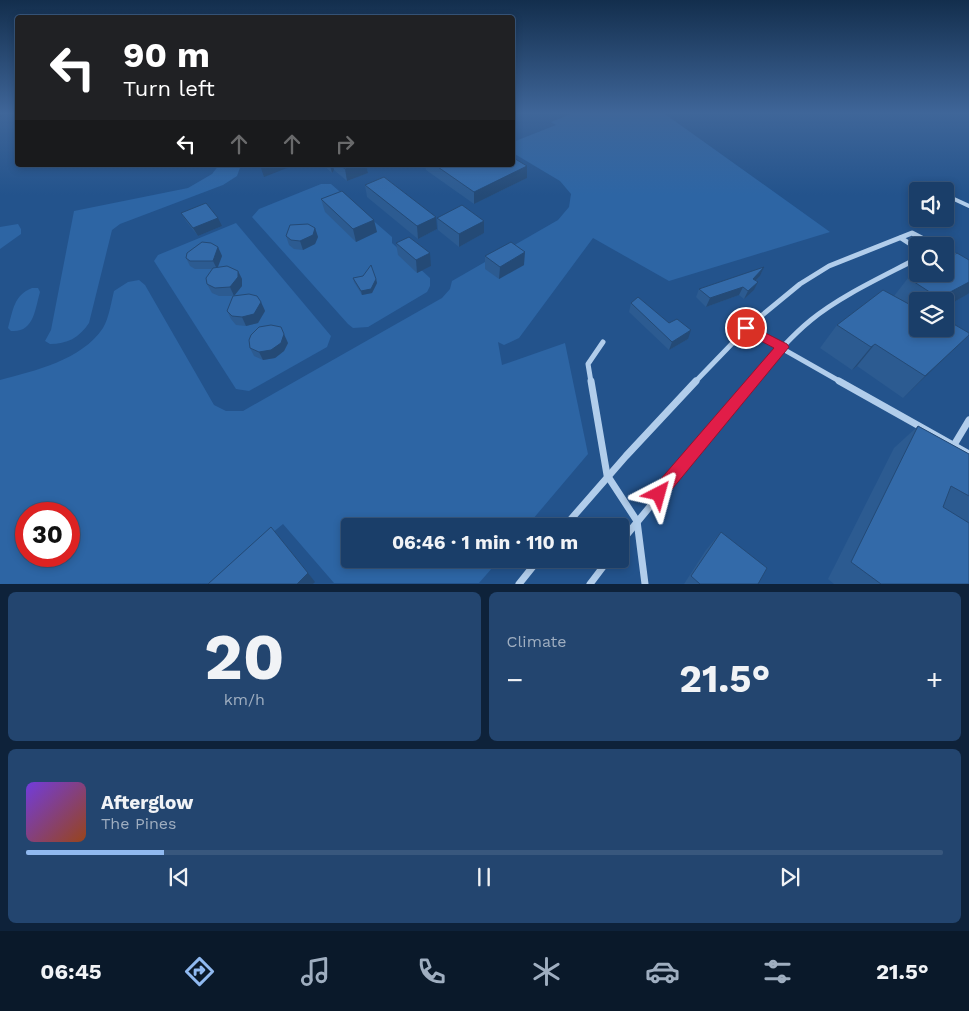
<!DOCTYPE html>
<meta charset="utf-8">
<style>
body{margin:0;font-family:"Work Sans",sans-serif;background:#23456f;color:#f1f3f6;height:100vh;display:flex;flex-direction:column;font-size:19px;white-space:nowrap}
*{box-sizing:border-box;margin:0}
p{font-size:16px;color:#9faec0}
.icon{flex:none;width:28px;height:28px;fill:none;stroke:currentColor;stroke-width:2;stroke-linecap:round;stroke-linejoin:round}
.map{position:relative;height:584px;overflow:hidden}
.panel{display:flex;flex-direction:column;gap:8px;padding:8px;background:#0e223a;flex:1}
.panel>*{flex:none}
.hud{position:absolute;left:15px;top:15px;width:500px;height:152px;border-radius:5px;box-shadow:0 2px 8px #0003,0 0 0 1px #38577d;background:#202124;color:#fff;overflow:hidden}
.fabs{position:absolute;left:909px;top:182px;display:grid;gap:10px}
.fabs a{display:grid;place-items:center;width:45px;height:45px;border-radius:5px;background:#1a3e69;box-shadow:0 2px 8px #0003,0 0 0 1px #38577d;font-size:25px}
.speed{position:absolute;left:15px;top:502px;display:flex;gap:10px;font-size:25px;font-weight:700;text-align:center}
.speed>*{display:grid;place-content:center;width:65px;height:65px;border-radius:50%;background:#1a3e69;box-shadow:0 2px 8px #0003,0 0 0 1px #38577d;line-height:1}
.speed .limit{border:8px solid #d22;background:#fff;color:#111}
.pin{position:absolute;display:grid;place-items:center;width:42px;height:42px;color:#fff;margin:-21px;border:2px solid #fff;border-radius:50%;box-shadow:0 1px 5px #0007}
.me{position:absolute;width:55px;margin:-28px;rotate:39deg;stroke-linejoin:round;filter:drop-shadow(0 0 4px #0008)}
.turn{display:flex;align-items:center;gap:18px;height:105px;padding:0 25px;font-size:22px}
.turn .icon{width:65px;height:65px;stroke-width:2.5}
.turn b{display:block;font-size:35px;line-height:42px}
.lanes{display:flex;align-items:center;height:48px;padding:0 25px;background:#0003;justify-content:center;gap:25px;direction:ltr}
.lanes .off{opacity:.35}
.big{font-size:38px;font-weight:700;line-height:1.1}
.panel .widget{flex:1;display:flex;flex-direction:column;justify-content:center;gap:8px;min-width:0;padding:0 18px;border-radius:8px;background:#23456f}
.panel .dial{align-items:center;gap:0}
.dial b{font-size:65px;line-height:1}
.song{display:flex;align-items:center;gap:15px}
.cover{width:60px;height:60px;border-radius:8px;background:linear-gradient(135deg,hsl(260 70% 55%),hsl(20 70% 35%))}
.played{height:5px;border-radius:2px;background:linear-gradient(90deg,#90b9f0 15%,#38577d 15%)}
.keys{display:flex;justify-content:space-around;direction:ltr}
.heat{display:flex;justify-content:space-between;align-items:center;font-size:28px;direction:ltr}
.panel .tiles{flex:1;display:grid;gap:8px;grid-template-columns:1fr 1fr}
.widget:last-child{grid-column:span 2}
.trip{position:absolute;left:341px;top:518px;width:288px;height:50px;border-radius:5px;background:#1a3e69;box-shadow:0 2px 8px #0003,0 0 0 1px #38577d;font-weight:700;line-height:50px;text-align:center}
.tab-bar{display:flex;height:80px;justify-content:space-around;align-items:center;background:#0a192a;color:#9faec0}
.tab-bar .icon{width:35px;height:35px}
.tab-bar .current{color:#90b9f0}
.tab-bar b{font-size:22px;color:#f1f3f6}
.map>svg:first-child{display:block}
</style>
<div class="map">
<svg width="969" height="584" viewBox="0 0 969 584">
<rect width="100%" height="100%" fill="#23538c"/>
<g fill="#2d65a4" fill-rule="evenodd">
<path d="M571 114H665L830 232 669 281 593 238 519 338 504 345 498 342 502 365 565 343 588 454 527 526H350V559H500L479 583H334L283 524 212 583 0 584V380C34 371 82 360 103 328 109 318 111 303 114 291L128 282 139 280 145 285 214 405 226 411H243L442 298 450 289 452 281 558 220 569 207 571 194 560 181 513 153V142L556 125 551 122ZM26 514H69V556H26Z"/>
<path d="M219 165H241L237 176 223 185 120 224 112 230 89 323C79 338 67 344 50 344L45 341 51 330 74 211 188 188 212 174Z"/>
<path d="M321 184H331L392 237V243L430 278V286L427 292 368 327 353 328 348 324 252 217 259 209Z"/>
<path d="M236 223 331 336 327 347 249 391 236 389 154 261 158 255Z"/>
<path d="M18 224 21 229V234L0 249V227Z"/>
<path d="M32 288H38L40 292C35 309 34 333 11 331L8 328C13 310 14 295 32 288Z"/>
</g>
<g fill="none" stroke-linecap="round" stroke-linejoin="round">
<path stroke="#b1cdeb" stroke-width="4" d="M954 199 969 206"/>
<g stroke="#b1cdeb" stroke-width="5">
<path d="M901 238 918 249"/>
<path d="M945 250 969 264"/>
<path d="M746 328 841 382"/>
<path d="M591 382 588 364 603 342"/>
<path d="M695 382 749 326 800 284 829 266 912 233 937 246"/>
<path d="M752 382C771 360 789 338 811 320 840 296 884 276 918 258"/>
</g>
<g stroke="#b1cdeb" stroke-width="7">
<path d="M591 381 607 475 637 521 645 584"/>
<path d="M839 381 969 454"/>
<path d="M954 445 969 420"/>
<path d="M565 526 626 456 696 381"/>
<path d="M620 543 753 381"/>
<path d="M519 584 539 559"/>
<path d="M590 584 609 559"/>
</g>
</g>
<g fill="#2c5b91">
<path d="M323 165H366L368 173 347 181 334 170 332 173Z"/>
<path d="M425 165H512L527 178 474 204 426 170Z"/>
<path d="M365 185 437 229 418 239 367 197Z"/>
<path d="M321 199 377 232 356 242 325 212Z"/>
<path d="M181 213 222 226 198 236 186 221Z"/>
<path d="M437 218 484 233 459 247 438 230Z"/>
<path d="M315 228 318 237 315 244 303 250 294 249 289 245 286 236Z"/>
<path d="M396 243 431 266 417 273 398 255Z"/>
<path d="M218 247 222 256 218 267 238 271 242 279V286L234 296H219L212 293 207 284 212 269H195L190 266 186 258Z"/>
<path d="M485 256 524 265 499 279 485 269Z"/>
<path d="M764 267 760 276 756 280 758 282 754 290 744 299 739 295 706 307 696 297 699 289Z"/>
<path d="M353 278 376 279 377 283 372 293 362 295 354 282Z"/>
<path d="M908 278 968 294 945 307V301H918V329L969 335 903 398 857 366 852 370 820 348 837 325 894 296Z"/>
<path d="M261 302 265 311 258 323 246 326 236 325 231 319 227 311Z"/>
<path d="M631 303 688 339 669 350 629 312Z"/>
<path d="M288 343 284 351 275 358 263 360 254 356 250 348Z"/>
<path d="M918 426 969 454V584H834L828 579 894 448Z"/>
<path d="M721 532 758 584H684L706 550Z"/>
</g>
<g fill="#244a76">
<path d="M0 114H4L2 117H0Z"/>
<path d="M269 165H286L287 168 264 177 261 168Z"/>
<path d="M330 165H333L334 170 332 173Z"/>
<path d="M355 165H366L368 173 347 181 345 169Z"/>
<path d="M527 166V178L474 204V192Z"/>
<path d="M436 217 437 229 418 239 417 226Z"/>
<path d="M218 218 222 226 198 236 193 228Z"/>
<path d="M374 220 377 232 356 242 353 229Z"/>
<path d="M484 221V233L459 247V234Z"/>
<path d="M315 228 318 237 315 244 303 250 300 241Z"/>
<path d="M218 247 222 256 217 269 213 261Z"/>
<path d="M525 252 524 265 499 279 500 267Z"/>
<path d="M430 253 431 266 417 273 416 260Z"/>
<path d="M764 267 760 276 749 287 753 279Z"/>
<path d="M238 271 242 279V286L234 296 230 287Z"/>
<path d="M376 279 377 283 372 293 362 295 361 291Z"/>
<path d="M758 282 754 290 744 299 748 291Z"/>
<path d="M969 282V293L968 294 945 307V301H936L939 298Z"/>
<path d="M743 287 739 295 706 307 710 298Z"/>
<path d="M261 302 265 311 258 323 246 326 242 317Z"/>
<path d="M691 330 688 339 669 350 672 342Z"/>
<path d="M284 334 288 343 284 351 275 358 263 360 259 352Z"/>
<path d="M969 335 903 398 925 376Z"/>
<path d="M875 344 857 366 852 370 871 347Z"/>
<path d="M308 573 315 582 313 584H297Z"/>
</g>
<g fill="#336aa9" stroke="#244a76">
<path d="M512 157 527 166 474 192 435 165H512Z"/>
<path d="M261 165H269L261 168Z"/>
<path d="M340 165H355L345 169Z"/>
<path d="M384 177 436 217 417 226 365 185Z"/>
<path d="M342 191 374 220 353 229 321 199Z"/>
<path d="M206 203 218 218 193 228 181 213Z"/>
<path d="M462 205 484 221 459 234 437 218Z"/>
<path d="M308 224 315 228 313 235 300 241 291 240 286 236 290 225Z"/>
<path d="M409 237 430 253 416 260 396 243Z"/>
<path d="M202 242 211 243 218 247 213 261H190L186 258 187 253Z"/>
<path d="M511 242 525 252 500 267 485 256Z"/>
<path d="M957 253 969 260V282L939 298 908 278 918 273V274H945V259Z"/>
<path d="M371 265 376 279 371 289 361 291 353 278 363 276Z"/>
<path d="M227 266 238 271V277L230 287 215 288 207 284 206 278 213 268Z"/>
<path d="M764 267 753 279 758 282 748 291 743 287 710 298 699 289Z"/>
<path d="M883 290 918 309V329H945V319L969 333V335L925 376 875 344 871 347 837 325Z"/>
<path d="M249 294 257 296 261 302 254 314 242 317 232 316 227 311 233 296Z"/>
<path d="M638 297 669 323 677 319 691 330 672 342 631 303Z"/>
<path d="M271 325 281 327 284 334 281 343 271 350 259 352 250 348 249 340 251 335 259 327Z"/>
<path d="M918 426 969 454V496L951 486 943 507 969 523V584H881L851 562Z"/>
<path d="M271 527 308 573 297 584H208Z"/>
<path d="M721 532 767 568 758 584H700L691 576Z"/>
</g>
<linearGradient id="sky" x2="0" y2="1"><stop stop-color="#132e4d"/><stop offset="0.58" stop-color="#3f6699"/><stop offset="1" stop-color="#3f6699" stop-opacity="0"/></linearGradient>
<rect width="969" height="195" fill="url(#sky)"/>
<path fill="#e11d48" stroke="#92132f" d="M746 323 787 344 789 347 664 499 659 501 653 499 651 494 653 488 774 348 742 331 740 328 742 324Z"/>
</svg>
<div class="fabs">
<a><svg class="icon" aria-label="sound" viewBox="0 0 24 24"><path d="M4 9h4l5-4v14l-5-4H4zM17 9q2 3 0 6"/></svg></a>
<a><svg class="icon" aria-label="search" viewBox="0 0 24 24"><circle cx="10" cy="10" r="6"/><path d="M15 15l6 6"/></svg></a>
<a><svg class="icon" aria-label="layers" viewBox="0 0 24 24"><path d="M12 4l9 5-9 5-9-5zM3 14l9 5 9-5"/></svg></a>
</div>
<div class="speed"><div class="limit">30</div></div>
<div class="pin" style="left:746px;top:328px;background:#d93025"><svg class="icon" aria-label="arrive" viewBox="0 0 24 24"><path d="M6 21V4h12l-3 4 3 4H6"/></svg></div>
<svg class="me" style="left:659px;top:494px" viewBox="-20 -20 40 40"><path d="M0-17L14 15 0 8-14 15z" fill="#e11d48" stroke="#fff" stroke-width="4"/></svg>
<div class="trip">06:46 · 1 min · 110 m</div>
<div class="hud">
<div class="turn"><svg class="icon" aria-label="left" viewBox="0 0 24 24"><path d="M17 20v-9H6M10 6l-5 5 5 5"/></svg><div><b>90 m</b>Turn left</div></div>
<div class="lanes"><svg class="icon" aria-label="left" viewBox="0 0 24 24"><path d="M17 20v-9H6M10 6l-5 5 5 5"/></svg><svg class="icon off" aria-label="ahead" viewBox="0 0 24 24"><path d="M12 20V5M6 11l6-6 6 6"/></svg><svg class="icon off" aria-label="ahead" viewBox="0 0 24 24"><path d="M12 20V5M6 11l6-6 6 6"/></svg><svg class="icon off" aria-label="right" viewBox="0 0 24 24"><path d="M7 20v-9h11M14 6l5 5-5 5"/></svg></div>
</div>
</div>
<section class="panel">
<div class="tiles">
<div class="widget dial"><b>20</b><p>km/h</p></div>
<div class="widget"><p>Climate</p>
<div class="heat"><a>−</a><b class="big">21.5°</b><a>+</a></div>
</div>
<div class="widget">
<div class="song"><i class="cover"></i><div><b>Afterglow</b><p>The Pines</p></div></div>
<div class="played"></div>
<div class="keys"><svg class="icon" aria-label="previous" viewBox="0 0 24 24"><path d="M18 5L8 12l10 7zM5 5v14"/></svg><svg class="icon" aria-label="pause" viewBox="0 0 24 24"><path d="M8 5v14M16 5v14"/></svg><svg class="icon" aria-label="next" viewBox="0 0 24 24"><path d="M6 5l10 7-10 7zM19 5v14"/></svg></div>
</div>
</div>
</section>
<nav class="tab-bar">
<b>06:45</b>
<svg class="icon current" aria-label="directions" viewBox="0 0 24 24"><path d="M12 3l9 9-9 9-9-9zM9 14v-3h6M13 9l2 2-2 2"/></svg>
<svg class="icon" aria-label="music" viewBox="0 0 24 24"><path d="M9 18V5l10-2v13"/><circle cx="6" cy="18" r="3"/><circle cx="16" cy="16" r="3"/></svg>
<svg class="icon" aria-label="phone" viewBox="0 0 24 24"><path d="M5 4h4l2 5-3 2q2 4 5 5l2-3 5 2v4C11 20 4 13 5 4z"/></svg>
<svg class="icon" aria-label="climate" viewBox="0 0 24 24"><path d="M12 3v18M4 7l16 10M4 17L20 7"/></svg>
<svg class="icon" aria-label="car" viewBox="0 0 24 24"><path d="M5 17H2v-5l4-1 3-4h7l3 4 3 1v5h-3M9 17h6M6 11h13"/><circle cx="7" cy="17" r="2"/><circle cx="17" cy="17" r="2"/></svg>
<svg class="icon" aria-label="filters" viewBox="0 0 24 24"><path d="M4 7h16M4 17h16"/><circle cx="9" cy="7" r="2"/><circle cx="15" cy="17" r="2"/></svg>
<b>21.5°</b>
</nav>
